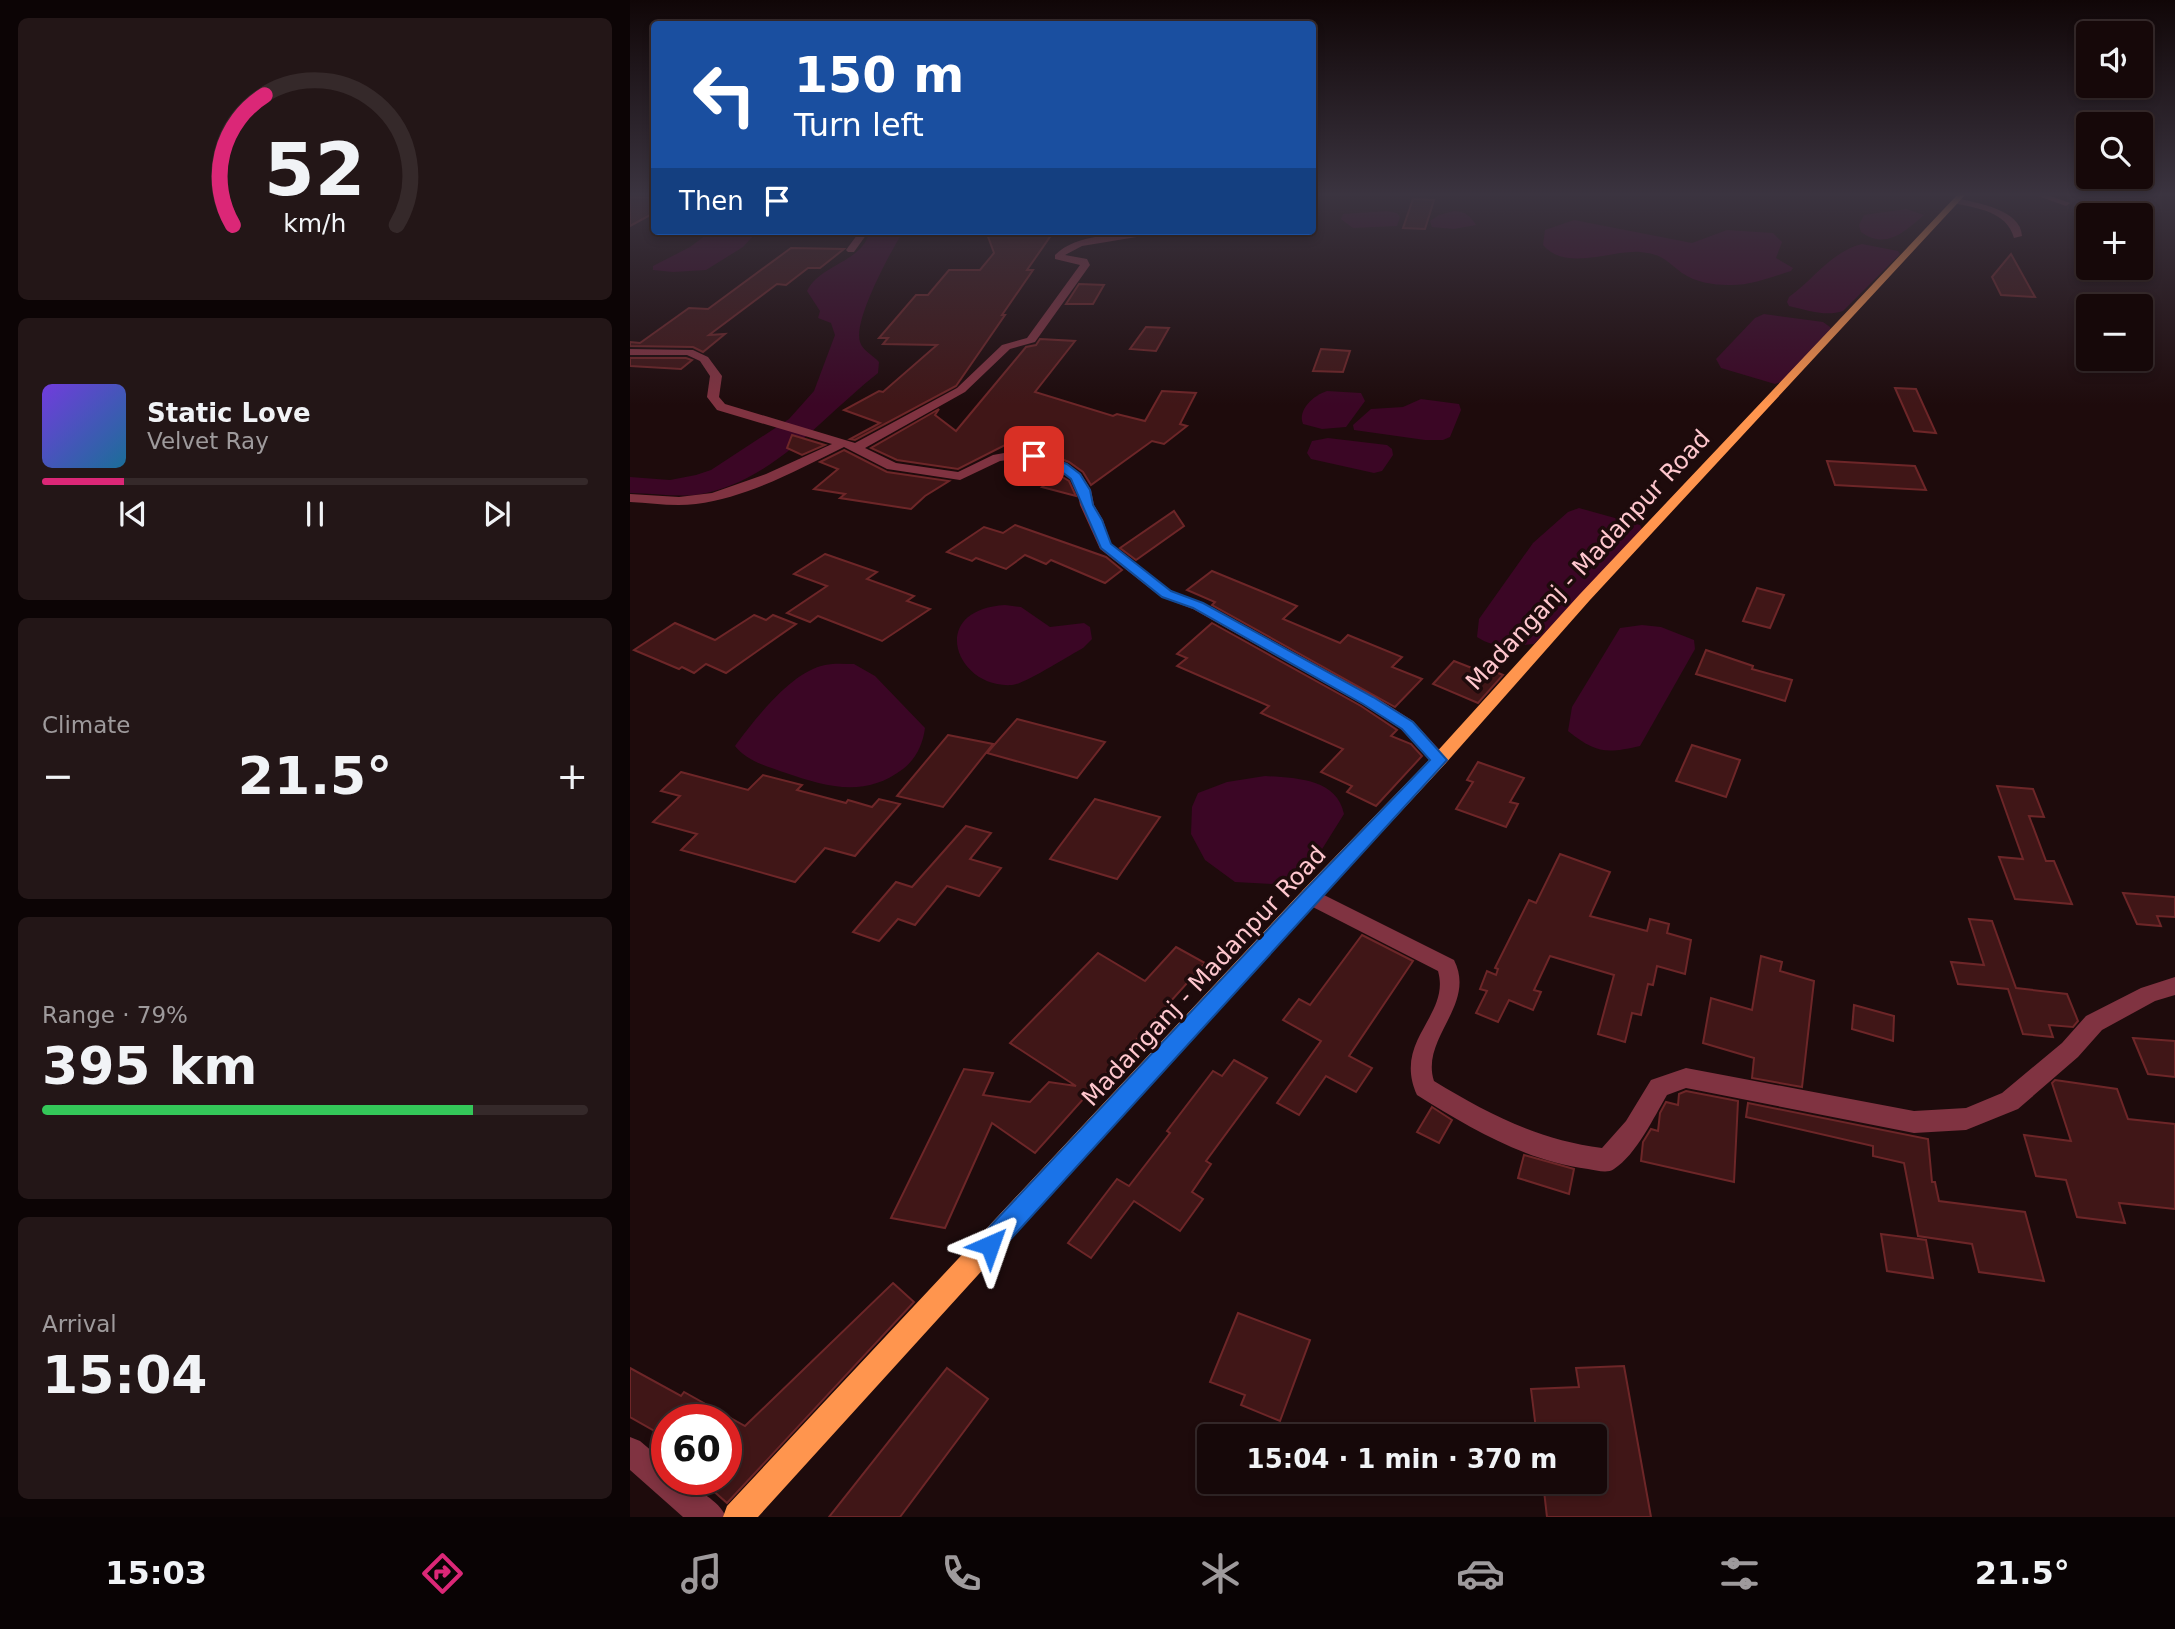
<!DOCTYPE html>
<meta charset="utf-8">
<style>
body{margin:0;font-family:"DejaVu Sans",sans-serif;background:#231617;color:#f1f3f6;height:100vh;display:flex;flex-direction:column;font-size:26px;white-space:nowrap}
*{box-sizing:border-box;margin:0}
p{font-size:23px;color:#9e9a9c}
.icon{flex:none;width:38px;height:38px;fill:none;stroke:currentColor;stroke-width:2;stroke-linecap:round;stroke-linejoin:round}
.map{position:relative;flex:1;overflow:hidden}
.side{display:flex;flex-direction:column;gap:18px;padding:18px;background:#0c0405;width:630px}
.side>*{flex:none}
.hud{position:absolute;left:21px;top:21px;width:665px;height:214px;border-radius:7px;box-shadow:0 4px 10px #0003,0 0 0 2px #35292a;background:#1a4fa0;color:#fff;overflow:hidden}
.controls{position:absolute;left:1446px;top:21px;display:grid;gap:14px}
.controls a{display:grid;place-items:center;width:77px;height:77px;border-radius:7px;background:#160809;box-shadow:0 4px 10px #0003,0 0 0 2px #35292a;font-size:35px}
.speed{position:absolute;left:21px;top:1404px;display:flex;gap:14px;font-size:35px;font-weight:700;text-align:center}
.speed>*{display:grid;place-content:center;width:91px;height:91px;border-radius:50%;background:#160809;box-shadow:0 4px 10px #0003,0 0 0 2px #35292a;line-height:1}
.speed .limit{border:10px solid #d22;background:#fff;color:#111}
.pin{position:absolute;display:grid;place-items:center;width:60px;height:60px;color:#fff;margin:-30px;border-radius:14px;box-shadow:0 4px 10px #0006}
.me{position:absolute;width:77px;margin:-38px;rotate:43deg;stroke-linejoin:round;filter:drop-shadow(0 0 5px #0008)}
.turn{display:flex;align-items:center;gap:24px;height:147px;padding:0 28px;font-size:32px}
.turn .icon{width:91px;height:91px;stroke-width:2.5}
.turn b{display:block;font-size:49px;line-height:60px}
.then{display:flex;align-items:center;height:66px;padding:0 28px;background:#0003;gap:14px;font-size:26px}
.big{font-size:52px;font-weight:700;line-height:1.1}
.side .tile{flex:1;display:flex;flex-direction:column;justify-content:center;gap:10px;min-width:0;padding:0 24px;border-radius:10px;background:#231617}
.side .dial{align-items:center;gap:0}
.dial svg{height:182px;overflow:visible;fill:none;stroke:#35292a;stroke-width:7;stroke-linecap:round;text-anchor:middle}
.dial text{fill:#f1f3f6;stroke:none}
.song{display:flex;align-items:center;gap:21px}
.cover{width:84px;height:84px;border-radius:10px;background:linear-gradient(135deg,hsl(260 70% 55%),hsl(200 70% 35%))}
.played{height:7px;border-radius:4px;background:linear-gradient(90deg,#db2777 15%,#35292a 15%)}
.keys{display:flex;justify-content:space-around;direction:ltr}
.heat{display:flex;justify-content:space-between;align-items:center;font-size:38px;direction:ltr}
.charge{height:10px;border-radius:5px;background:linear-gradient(90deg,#34c759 79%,#35292a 0)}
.trip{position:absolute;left:567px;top:1424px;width:410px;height:70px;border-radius:7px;background:#160809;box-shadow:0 4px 10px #0003,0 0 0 2px #35292a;font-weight:700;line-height:70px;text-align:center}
.menu{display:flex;height:112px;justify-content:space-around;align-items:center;background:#090304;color:#9e9a9c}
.menu .icon{width:49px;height:49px}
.menu .current{color:#db2777}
.menu b{font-size:32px;color:#f1f3f6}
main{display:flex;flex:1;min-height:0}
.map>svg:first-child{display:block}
</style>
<main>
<section class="side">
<div class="tile dial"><svg viewBox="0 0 100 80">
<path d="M14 69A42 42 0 1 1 86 69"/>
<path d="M14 69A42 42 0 0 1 28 12" stroke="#db2777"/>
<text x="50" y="56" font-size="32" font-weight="700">52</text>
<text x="50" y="72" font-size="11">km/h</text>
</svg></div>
<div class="tile">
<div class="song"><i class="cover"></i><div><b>Static Love</b><p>Velvet Ray</p></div></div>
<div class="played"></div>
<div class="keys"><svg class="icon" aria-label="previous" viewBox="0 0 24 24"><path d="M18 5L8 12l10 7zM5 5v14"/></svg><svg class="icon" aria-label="pause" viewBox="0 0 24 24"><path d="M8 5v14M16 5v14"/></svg><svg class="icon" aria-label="next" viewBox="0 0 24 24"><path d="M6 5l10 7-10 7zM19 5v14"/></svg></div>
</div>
<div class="tile"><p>Climate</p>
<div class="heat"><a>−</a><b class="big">21.5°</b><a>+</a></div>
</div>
<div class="tile"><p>Range · 79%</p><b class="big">395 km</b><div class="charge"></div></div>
<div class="tile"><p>Arrival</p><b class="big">15:04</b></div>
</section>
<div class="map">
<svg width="1545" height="1517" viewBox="0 0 1545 1517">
<rect width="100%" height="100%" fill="#1e0b0c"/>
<g fill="#3b0625">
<path d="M1276 209 1294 215C1274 232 1256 250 1231 232L1229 225 1234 215Z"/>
<path d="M757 211 767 213 770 217 767 226 723 228 711 219 713 214Z"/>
<path d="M824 211C835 211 840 216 846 225L824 229 802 227 800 221 809 215Z"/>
<path d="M944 220 1062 243 1097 230 1143 233 1152 242 1146 258 1163 268 1161 271C1141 277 1120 286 1098 285 1083 285 1065 282 1052 273 1036 261 1033 254 1010 252 981 250 936 272 913 245L915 230Z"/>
<path d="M122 231 125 234 113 247 76 270 43 272 23 270V266L60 247 80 232Z"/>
<path d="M240 231H269L271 235C259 255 223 321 230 342 233 351 243 355 249 362L248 373C192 417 140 485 65 495 44 497 21 493 0 493V477L40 480 66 475 81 470 159 419 184 391 205 335 201 323 188 318 190 311 177 291C190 264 232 263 240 231Z"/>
<path d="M1232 244 1268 251 1270 254 1213 311C1196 317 1176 310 1159 306L1157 302 1159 297C1183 280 1202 251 1232 244Z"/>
<path d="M1134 314 1193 322 1200 327 1201 330 1153 381 1145 384 1091 368 1086 359 1125 318Z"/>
<path d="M697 391 731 393 735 401 716 427 692 429 673 424C667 410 684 395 697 391Z"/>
<path d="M791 399 829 404 831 410 820 437 813 440H795L724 430 723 425 741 409 773 407Z"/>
<path d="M698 438 757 445 762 449 763 455 752 471 744 473 681 459 677 453 682 441Z"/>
<path d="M949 508 1010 525 1012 529 904 644C884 646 864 649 847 637L849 619 903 543 938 512Z"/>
<path d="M375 605 391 607 420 627 454 623 460 627 462 639 453 648C440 655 393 685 382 685 326 689 296 610 375 605Z"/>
<path d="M1012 625 1031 627 1064 640 1065 649 1010 746C975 754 966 753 938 731L942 707 990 628Z"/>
<path d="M224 664 245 676 295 728C293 744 286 759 273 769 235 798 197 787 156 773 137 766 118 762 105 746 124 720 162 671 195 665 204 663 215 664 224 664Z"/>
<path d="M635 776C664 778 707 778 714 814L679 870 644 884 605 882 575 860 561 834 562 807 568 793 597 782Z"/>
</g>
<g fill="#401617" stroke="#6d2628" stroke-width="2">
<path d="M0 197 24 198V213L0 226Z"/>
<path d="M783 199 804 200 795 229 773 228Z"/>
<path d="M356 231H424L397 270H403L372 315H375L326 386 225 440 220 439 250 423 214 410 249 391 253 392 307 345 253 344 258 338H249L286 295H298L319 270H350L364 253Z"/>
<path d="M161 248 214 249 190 268H178L156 285 147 284 79 335 95 334 73 352 63 347 0 346V342L10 343 59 308 78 309Z"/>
<path d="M1381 254 1405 297 1371 295 1362 277Z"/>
<path d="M449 284 474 285 463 304H436Z"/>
<path d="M516 327 539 328 526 351 500 349Z"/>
<path d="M410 339 445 341 405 392 483 416 487 414 515 421 532 391 566 393 550 424 557 426 534 444 522 441 461 485 453 472 439 462 408 450 375 445 328 469 267 460 241 448 309 409 305 415 326 431 396 347 406 345Z"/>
<path d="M691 349 720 351 713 372 683 371Z"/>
<path d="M0 358H56L62 360 51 369 0 366Z"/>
<path d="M1265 388 1286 389 1306 433 1284 431Z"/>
<path d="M162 435 195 445 172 455 157 448Z"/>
<path d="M214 450 257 472 319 481 295 496 281 509 210 498 215 494 184 489 208 469 190 462Z"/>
<path d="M1197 461 1285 466 1296 490 1205 485Z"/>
<path d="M429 475 439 481 446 496 412 487Z"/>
<path d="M544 511 554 526 506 560 490 548Z"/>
<path d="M385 525 476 557 492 570 475 583 421 560 416 564 395 555 376 569 346 558 342 561 317 552 354 527 373 533Z"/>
<path d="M195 554 247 572 237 579 284 596 277 601 300 609 252 641 188 616 180 622 157 613 197 586 164 574Z"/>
<path d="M582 571 667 606 653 619 710 643 718 635 772 657 762 667 792 679 765 707 582 605 585 602 557 590Z"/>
<path d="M1127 588 1154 595 1140 628 1113 621Z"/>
<path d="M124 615 136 620 143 615 166 624 96 673 76 664 64 673 52 667 49 669 4 650 45 623 85 640Z"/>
<path d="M582 623 731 706 767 730 761 736 781 744 792 756 746 806 717 792 722 786 691 772 713 749 631 713 639 706 547 666 557 658 547 654Z"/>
<path d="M1076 650 1123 666 1122 669 1162 680 1155 701 1066 674Z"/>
<path d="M824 661 852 672 856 668 873 675 848 703 803 684Z"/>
<path d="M387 719 475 742 447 778 357 753Z"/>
<path d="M318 735 363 744 313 807 267 796Z"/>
<path d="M1062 745 1110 760 1096 797 1046 781Z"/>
<path d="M848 762 894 778 880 802 888 804 876 827 826 809 843 782 837 780Z"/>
<path d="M51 772 118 790 133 775 172 785 167 790 216 803 218 800 242 807 249 799 270 804 225 856 195 848 165 882 51 850 67 834 23 822 50 796 31 791Z"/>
<path d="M1367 786 1403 789 1414 817 1399 816 1416 861H1424L1442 904 1385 899 1369 857 1393 859Z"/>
<path d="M465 799 530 817 487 879 420 859Z"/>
<path d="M336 826 361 833 340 859 371 868 349 896 317 886 285 925 268 919 249 941 223 932 266 882 282 887Z"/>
<path d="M930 854 980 872 960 916 1017 931 1020 919 1039 924 1037 933 1061 940 1055 974 1027 966 1023 985 1018 984 1011 1015 1002 1013 995 1042 968 1034 984 975 920 956 904 990 911 992 903 1010 879 1000 868 1022 846 1013 857 991 850 989 857 971 866 975 868 969 865 968 899 900 906 903Z"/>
<path d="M1493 893 1545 897V917L1527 916 1531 926 1507 924Z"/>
<path d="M1339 919 1362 921 1386 988 1437 994 1448 1021 1443 1027 1419 1025 1423 1037 1393 1034 1378 989 1328 984 1321 962 1354 965Z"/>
<path d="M732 935 783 961 719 1056 742 1068 726 1092 696 1076 669 1115 647 1103 691 1041 653 1020 669 999 680 1005Z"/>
<path d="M546 947 575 963 405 1153 362 1123 315 1228 261 1218 334 1069 363 1073 353 1095 400 1102 419 1082 446 1086 380 1043 468 953 515 981Z"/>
<path d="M1131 956 1152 962 1150 971 1184 981 1172 1087 1122 1078 1124 1058 1073 1043 1081 998 1122 1010Z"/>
<path d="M1224 1005 1264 1016 1263 1041 1222 1029Z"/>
<path d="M1503 1038 1545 1041V1077L1518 1074Z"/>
<path d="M604 1060 637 1078 576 1161 581 1164 562 1192 573 1199 550 1231 504 1201 461 1258 438 1243 487 1179 499 1186 540 1133 537 1131 583 1071 592 1076Z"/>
<path d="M1425 1080 1487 1089 1498 1119 1545 1124V1209L1489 1203 1495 1223 1447 1217 1436 1180 1406 1176 1394 1135 1441 1141 1422 1083Z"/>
<path d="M1056 1091 1108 1101 1104 1182 1011 1161 1013 1142 1021 1129 1028 1131 1030 1113 1036 1102 1048 1105 1049 1094Z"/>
<path d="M1118 1103 1298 1139 1302 1182H1305L1309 1201 1395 1212 1414 1281 1349 1272 1342 1244 1288 1236 1274 1163 1243 1156V1146L1116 1117Z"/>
<path d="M802 1107 822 1120 809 1143 787 1132Z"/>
<path d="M894 1155 944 1169 939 1194 888 1178Z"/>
<path d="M1251 1234 1296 1240 1303 1278 1257 1271Z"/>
<path d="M263 1283 284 1302 97 1503 70 1479H96V1419H37V1438L0 1417V1368L51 1396 54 1392 115 1426Z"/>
<path d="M608 1313 680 1340 650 1421 611 1405 615 1395 580 1382Z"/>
<path d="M994 1366 1021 1517H917L913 1482H964V1437H907L901 1389 949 1387 946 1368Z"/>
<path d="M317 1368 358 1399 270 1517H199Z"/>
</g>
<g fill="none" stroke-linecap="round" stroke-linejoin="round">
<g fill="#803341" fill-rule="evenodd">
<path d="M1400 193H1412L1440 203 1436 206Z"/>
<path d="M1326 198C1346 203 1391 209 1392 236L1384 238C1377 211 1346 208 1323 203Z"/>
<path d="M230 231H239L224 252H218L216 250Z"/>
<path d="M519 231H543L452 246 435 255 457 259 460 265 405 342 380 349 335 392 235 448 266 463 328 472 363 455 385 451 408 453 437 464 451 474 461 490 464 505 473 520 481 544 541 591 573 603 744 696 783 721 815 756 818 760 815 764H803L771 729 732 704 563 609 531 597 470 549 450 505 447 490 441 479 427 470 402 460 385 459 370 461 330 480 257 469 214 447C167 470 119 497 66 504 44 507 22 503 0 502V494L49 497 82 493 136 474 202 444 87 410 77 397 80 376 70 361 57 355H0V349L63 350 78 357 92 376 89 397 95 404 225 443 327 388 372 345 397 338 450 265 425 259V255C447 233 489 235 519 231Z"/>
<path d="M680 888 824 960C847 1005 790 1038 804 1081 858 1114 909 1140 972 1148L996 1121 1021 1080 1056 1068 1284 1111 1336 1108 1372 1093 1432 1043 1456 1016 1511 988 1545 977V995L1525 1001 1472 1030 1448 1057 1388 1109 1336 1130 1284 1133 1056 1088 1037 1095C1024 1117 1006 1155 984 1169 977 1174 966 1170 958 1169 895 1161 840 1128 787 1095 762 1040 821 1016 808 971L673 902 670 896 673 890Z"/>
<path d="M0 1437 10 1441 37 1464V1479H53C67 1491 89 1500 96 1517H53L0 1470Z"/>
</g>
<path fill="#ff954e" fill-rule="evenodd" d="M1329 193H1337L960 600 815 764 687 902 128 1517H93L97 1506 673 890 803 756 950 594Z"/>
</g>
<linearGradient id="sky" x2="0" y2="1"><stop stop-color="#100607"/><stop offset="0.48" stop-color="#3b3440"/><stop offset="1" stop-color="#3b3440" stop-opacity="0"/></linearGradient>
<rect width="1545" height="405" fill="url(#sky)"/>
<path fill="#1a73e8" stroke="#114b97" stroke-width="2" d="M400 454H408L437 464 450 474 460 490 463 505 472 520 481 544 541 591 573 603 743 697 783 722 817 760 368 1253 360 1256 351 1253 348 1245 351 1236 674 891 800 760 772 729 733 704 563 608 532 597 471 548 441 479 428 469 400 458Z"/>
<g text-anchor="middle" stroke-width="7" stroke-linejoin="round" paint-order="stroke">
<g font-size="24" fill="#ffc7ce" stroke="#1e0b0c">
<text transform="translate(958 560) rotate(-47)" y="8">Madanganj - Madanpur Road</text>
<text transform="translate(574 976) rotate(-47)" y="8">Madanganj - Madanpur Road</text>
</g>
</g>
</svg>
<div class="controls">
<a><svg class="icon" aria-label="sound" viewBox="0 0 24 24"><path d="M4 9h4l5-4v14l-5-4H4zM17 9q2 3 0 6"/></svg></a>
<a><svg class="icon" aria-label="search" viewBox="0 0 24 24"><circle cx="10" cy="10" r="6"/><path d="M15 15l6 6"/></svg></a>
<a>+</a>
<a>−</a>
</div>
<div class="speed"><div class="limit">60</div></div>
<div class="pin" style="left:404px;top:456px;background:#d93025"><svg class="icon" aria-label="arrive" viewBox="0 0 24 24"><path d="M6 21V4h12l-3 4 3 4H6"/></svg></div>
<svg class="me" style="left:360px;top:1245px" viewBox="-20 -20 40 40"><path d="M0-17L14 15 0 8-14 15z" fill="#1a73e8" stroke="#fff" stroke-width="4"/></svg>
<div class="trip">15:04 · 1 min · 370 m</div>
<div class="hud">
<div class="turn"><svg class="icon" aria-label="left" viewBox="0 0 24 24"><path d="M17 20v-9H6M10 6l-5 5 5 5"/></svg><div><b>150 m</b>Turn left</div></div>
<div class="then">Then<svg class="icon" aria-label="arrive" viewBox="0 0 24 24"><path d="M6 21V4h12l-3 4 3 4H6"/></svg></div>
</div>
</div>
</main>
<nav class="menu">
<b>15:03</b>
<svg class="icon current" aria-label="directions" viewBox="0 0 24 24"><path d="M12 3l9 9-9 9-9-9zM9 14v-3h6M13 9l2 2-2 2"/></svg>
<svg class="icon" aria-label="music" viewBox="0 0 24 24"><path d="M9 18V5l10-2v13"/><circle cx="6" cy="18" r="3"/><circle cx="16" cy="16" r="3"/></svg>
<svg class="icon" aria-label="phone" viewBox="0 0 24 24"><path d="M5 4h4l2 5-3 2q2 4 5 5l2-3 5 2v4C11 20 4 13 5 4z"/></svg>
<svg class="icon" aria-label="climate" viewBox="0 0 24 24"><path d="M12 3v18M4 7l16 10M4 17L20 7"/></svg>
<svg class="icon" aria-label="car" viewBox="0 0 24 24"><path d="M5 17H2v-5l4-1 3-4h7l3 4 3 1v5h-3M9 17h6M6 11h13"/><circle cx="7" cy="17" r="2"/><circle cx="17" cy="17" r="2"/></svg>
<svg class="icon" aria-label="filters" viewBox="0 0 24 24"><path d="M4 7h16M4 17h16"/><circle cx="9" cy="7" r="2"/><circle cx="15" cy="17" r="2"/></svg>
<b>21.5°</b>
</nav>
